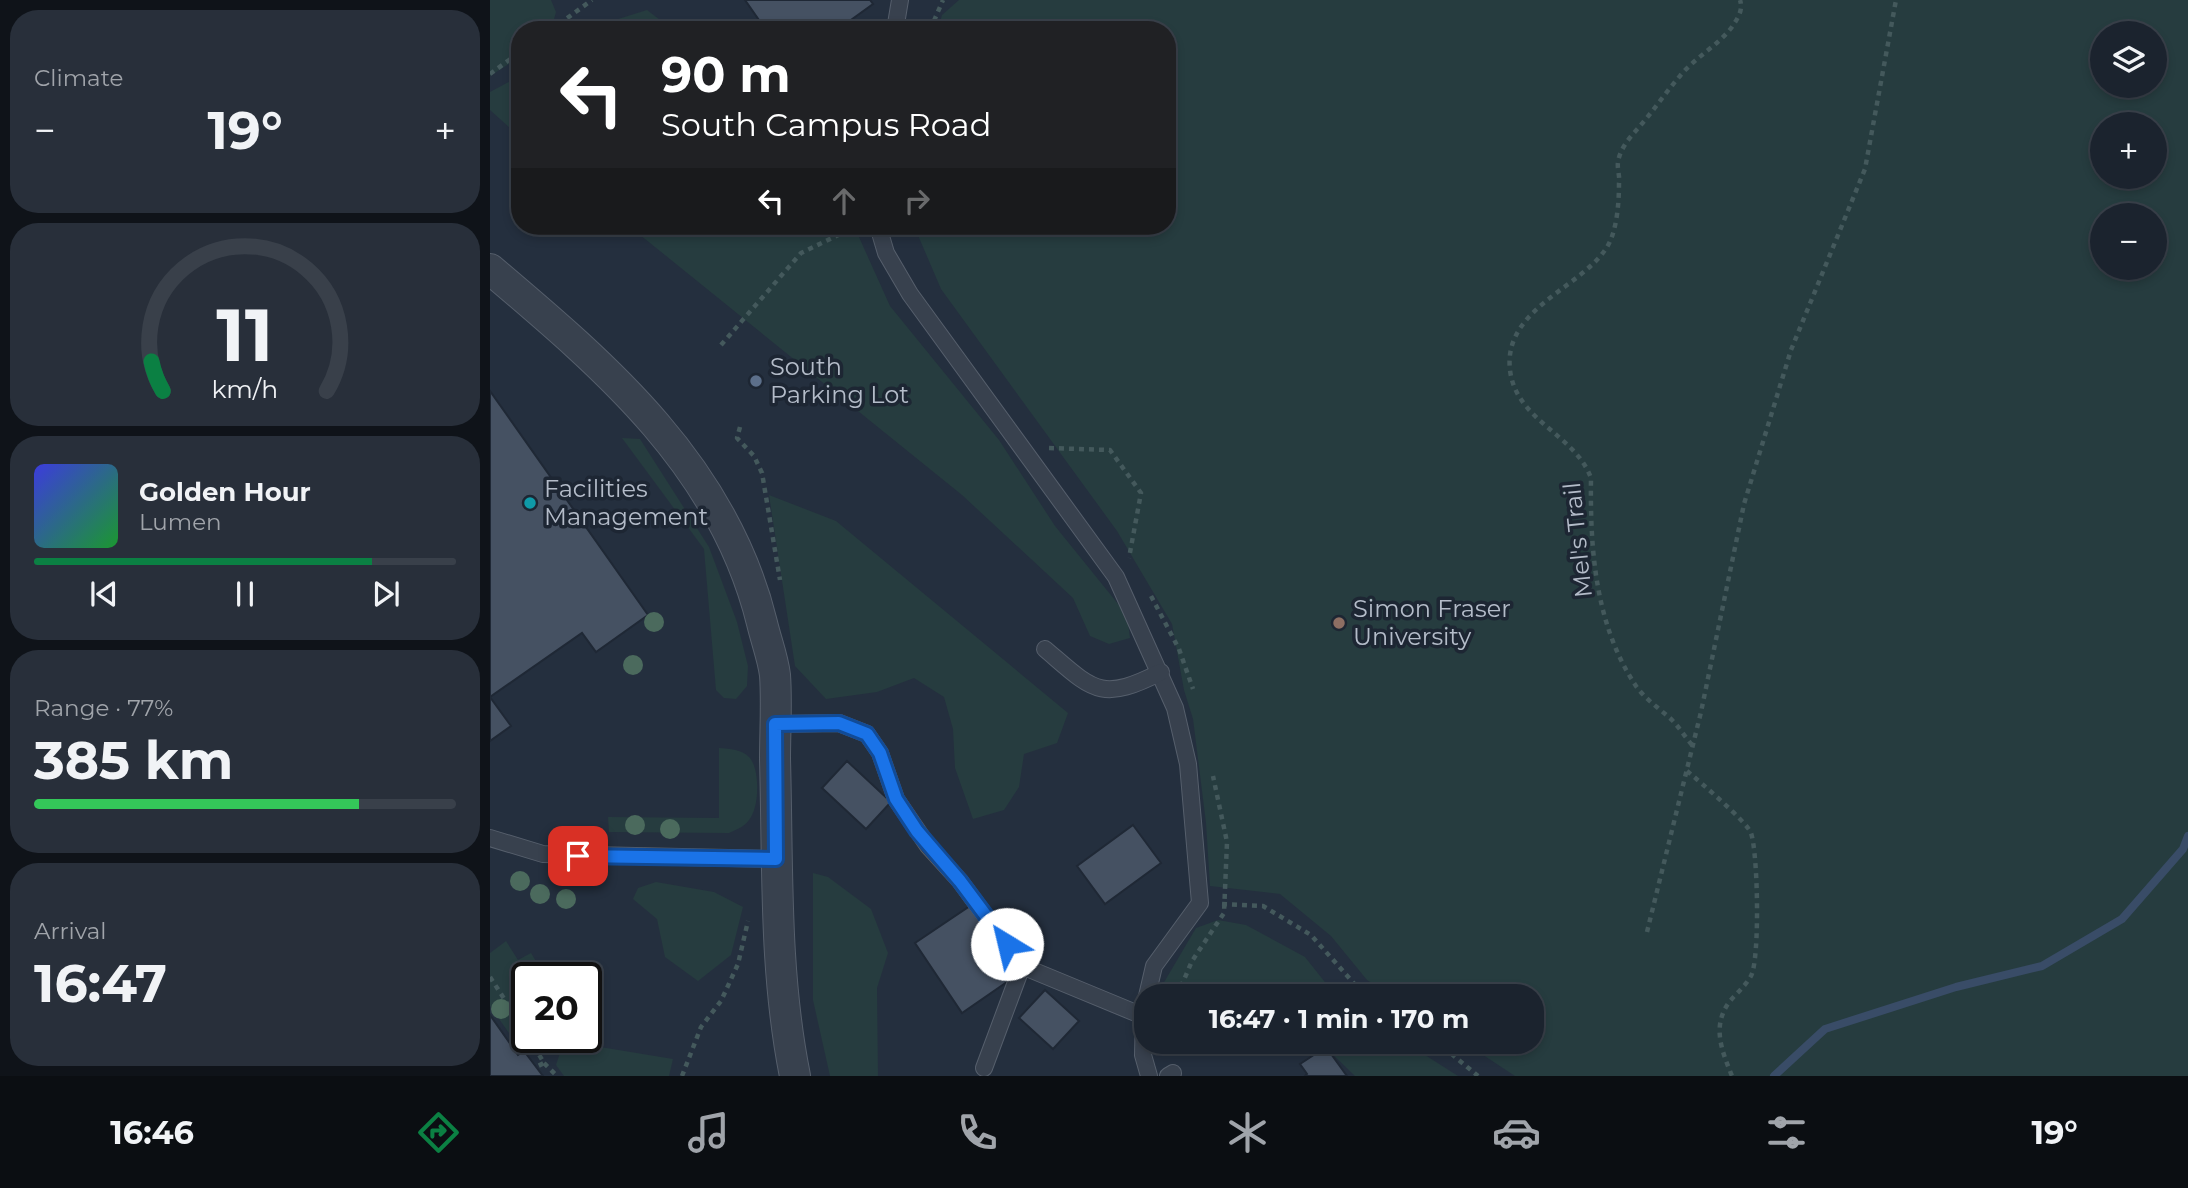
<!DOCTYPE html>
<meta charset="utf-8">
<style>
body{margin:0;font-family:Montserrat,sans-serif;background:#282f3a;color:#f1f3f6;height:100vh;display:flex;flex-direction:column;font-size:26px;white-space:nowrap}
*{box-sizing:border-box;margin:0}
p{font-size:23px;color:#a0a4aa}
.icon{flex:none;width:38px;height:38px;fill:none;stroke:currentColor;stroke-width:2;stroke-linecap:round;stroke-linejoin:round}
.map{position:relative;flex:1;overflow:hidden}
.panel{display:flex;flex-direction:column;gap:10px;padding:10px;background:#0f1319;width:490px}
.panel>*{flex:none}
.guide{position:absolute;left:21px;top:21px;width:665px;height:214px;border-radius:28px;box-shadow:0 4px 10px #0003,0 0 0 2px #39404a;background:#202124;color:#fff;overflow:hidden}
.tools{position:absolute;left:1600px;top:21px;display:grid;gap:14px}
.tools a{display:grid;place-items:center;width:77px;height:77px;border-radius:50%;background:#1b232e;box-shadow:0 4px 10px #0003,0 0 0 2px #39404a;font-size:35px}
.speed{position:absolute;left:21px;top:962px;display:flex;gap:14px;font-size:35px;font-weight:700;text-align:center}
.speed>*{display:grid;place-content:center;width:91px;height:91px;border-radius:50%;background:#1b232e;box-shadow:0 4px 10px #0003,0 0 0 2px #39404a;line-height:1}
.speed .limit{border:4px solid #111;border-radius:10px;background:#fff;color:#111}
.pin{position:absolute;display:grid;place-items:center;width:60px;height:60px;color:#fff;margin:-30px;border-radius:14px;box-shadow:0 4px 10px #0006}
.me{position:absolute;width:77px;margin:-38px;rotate:324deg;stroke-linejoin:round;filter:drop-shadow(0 0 5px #0008)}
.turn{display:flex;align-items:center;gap:24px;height:147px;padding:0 35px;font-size:32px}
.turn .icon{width:91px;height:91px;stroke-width:2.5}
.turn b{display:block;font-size:49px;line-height:60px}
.lanes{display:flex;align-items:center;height:66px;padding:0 35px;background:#0003;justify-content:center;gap:35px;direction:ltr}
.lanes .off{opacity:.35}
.big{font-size:52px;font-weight:700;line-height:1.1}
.panel .card{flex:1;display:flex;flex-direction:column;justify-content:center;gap:10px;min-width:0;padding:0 24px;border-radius:28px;background:#282f3a}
.panel .dial{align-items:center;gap:0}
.dial svg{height:182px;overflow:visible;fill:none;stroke:#39404a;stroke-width:7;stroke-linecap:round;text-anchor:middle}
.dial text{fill:#f1f3f6;stroke:none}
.song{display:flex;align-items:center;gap:21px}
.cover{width:84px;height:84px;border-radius:10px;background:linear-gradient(135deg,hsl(240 70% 55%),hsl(130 70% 35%))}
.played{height:7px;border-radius:4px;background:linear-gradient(90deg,#0b8043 80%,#39404a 80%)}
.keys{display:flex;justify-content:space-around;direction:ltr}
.heat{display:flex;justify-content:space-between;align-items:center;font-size:38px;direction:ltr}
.charge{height:10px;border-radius:5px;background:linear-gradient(90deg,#34c759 77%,#39404a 0)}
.trip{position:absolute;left:644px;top:984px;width:410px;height:70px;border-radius:28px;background:#1b232e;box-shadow:0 4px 10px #0003,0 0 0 2px #39404a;font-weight:700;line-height:70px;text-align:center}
.dock{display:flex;height:112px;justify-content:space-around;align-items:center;background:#0b0e12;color:#a0a4aa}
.dock .icon{width:49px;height:49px}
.dock .current{color:#0b8043}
.dock b{font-size:32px;color:#f1f3f6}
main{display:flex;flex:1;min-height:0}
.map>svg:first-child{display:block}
</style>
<main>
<section class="panel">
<div class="card"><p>Climate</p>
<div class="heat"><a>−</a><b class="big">19°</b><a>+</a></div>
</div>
<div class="card dial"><svg viewBox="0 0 100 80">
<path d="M14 69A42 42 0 1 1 86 69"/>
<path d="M14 69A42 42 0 0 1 9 56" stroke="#0b8043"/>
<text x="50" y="56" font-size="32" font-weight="700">11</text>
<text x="50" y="72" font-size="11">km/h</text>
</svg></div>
<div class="card">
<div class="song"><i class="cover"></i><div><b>Golden Hour</b><p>Lumen</p></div></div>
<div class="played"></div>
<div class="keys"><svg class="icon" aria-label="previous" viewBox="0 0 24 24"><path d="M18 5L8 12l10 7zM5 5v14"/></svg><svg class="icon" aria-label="pause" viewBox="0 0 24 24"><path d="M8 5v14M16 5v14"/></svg><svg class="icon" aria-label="next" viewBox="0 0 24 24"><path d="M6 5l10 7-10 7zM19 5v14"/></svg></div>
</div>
<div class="card"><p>Range · 77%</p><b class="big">385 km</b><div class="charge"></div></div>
<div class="card"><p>Arrival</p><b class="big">16:47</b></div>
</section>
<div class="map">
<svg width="1698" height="1076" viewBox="0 0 1698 1076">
<rect width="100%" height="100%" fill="#242f3e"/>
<g fill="#263c3f" fill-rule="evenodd">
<path d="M0 0H61L66 12 61 30H30V57L0 76Z"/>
<path d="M469 0H1698V1076H1025L972 1041H1041V996H902L877 980 841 936 790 894 720 886 716 823 703 719 694 690 682 624 627 531 451 289 424 226H677V30H448L452 15ZM1612 33H1664V86H1612ZM1612 124H1664V177H1612ZM1612 215H1664V268H1612Z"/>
<path d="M157 10 183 30H93Z"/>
<path d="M30 76V137L0 110V92Z"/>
<path d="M139 226H364L400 306 509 440 565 526 637 615 640 638 619 644 600 636 583 598 472 495Z"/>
<path d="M132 438 150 439 219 547 247 622 258 666 257 686 246 699 234 698 226 690 214 549Z"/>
<path d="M279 495 346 521 578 713 567 743 534 754 529 787 514 810 483 819 465 768 463 729 454 697 424 678 387 692 336 699 305 666Z"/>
<path d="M229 748C240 749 252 749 260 758 270 771 269 804 261 817 256 826 248 829 239 833L119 832 118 817 229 818Z"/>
<path d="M323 873 338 877 381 909 398 953 387 988 388 1076H340L323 1000Z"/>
<path d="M166 882 224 892 253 907 241 955 208 981 175 957 167 919 143 899 148 888Z"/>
<path d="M728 920 756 925 815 957 846 996H678L673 984 706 928Z"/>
<path d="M16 941 28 960 41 953 56 978H37V1038H50L31 1050 0 1006V953Z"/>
<path d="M74 1041 183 1059 179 1076H74L66 1065Z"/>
<path d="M829 1041H913L968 1076H865Z"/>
</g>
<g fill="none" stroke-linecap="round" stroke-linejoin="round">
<path stroke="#394c67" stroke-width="8" d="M1284 1076 1335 1029 1466 987 1552 966 1632 919 1693 849 1698 836"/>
</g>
<g fill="#455162" stroke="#1f2835" stroke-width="2">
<path d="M255 0H380L383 4 347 30H276Z"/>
<path d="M0 391 158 615 106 652 92 633 0 697 21 726 0 741Z"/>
<path d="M357 761 401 802 376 829 332 788Z"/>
<path d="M643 825 671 863 615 904 587 866Z"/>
<path d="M480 906 527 975 472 1013 425 943Z"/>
<path d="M555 990 589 1021 563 1049 529 1018Z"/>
<path d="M0 1015 28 1055 34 1051 53 1076H0Z"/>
<path d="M836 1047 857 1076H815L817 1074 810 1064Z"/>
</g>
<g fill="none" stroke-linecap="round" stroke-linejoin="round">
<defs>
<g id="service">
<path d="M405 30 410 0"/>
<path d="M388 226 396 253 420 294 626 577 685 708 698 764 710 903 664 966 657 996"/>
<path d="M555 649C603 690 610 703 671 672"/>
<path d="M285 724 349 723 377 734 390 753 406 799 438 846 470 881 532 966 653 1016"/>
<path d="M0 838 53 854 286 859"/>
<path d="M654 1009 653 1055 659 1076"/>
<path d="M494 1068 532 966"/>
<path d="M678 1076 683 1073"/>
</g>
<path id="minor" d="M0 269C117 368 234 467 272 623 276 640 283 658 285 675 287 702 285 732 285 759 288 866 284 971 305 1076"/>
</defs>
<use href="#service" stroke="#565f6c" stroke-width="18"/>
<use href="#minor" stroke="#565f6c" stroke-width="32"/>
<g stroke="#44595c" stroke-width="4.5" stroke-dasharray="5 5" stroke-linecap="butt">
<path d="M61 30 102 0"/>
<path d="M440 30 453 0"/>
<path d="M0 74 30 52"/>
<path d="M231 345 311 253 367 226"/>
<path d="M250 427 247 438 264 456 272 473 290 580"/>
<path d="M559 448 620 450 651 493 639 558"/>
<path d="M661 596 689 649 703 689"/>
<path d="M1202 745C1195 737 1189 727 1182 720 1170 709 1155 699 1146 686 1105 625 1100 549 1101 478 1085 434 1026 421 1020 370 1013 310 1088 289 1115 250 1127 234 1129 203 1129 183 1130 176 1127 169 1128 162 1130 148 1141 136 1150 126 1164 110 1176 92 1190 76 1205 57 1231 44 1244 24 1249 16 1253 9 1250 0"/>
<path d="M1197 771C1209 781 1257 822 1261 833 1268 853 1270 959 1261 976 1256 985 1247 993 1240 1001 1221 1026 1232 1051 1242 1076"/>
<path d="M732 904 773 906 821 935 875 996"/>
<path d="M1157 932 1211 712 1254 504 1301 350 1375 169 1406 0"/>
<path d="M0 977 37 1034"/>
<path d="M687 996 702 961 734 913 737 842 723 776"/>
<path d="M39 1038 54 1063 46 1067"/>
<path d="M679 1041 680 1054"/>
<path d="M946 1041 988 1076"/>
<path d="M54 1063 67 1076"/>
<path d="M192 1076 211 1027 231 1001 248 964 258 921"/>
</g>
<use href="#service" stroke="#38414e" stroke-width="16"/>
<use href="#minor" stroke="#38414e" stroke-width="30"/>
</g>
<g fill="#4b6a5d">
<circle cx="164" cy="622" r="10"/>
<circle cx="143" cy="665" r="10"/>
<circle cx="145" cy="825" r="10"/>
<circle cx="180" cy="829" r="10"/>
<circle cx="30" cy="881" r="10"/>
<circle cx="50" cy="894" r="10"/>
<circle cx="76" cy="899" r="10"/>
<circle cx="11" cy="1009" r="10"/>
</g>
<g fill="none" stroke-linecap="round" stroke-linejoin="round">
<defs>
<path id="route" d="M88 856 286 859 285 724 349 723 377 734 390 753 406 799 427 831 470 881 517 944"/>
</defs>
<use href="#route" stroke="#114b97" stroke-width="18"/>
<use href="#route" stroke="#1a73e8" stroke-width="12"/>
</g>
<circle fill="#5c6f8a" stroke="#1d2633" stroke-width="2.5" cx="266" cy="381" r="7"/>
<circle fill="#0f9aa8" stroke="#1d2633" stroke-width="2.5" cx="40" cy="503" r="7"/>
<circle fill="#8d6e63" stroke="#1d2633" stroke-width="2.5" cx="849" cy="623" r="7"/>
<g text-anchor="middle" stroke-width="7" stroke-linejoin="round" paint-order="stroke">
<g font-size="24" fill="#b4bcc9" stroke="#1d2633" text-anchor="start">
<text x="280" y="375">South<tspan x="280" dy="28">Parking Lot</tspan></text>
<text x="54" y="497">Facilities<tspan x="54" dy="28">Management</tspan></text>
<text x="863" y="617">Simon Fraser<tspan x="863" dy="28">University</tspan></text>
</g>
<g font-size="24" fill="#b4bcc9" stroke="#1d2633">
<text transform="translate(1088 540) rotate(-96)" y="8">Mel's Trail</text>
</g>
</g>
</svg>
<div class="tools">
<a><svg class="icon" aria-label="layers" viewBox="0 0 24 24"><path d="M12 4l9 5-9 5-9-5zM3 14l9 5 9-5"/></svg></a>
<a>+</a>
<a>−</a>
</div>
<div class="speed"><div class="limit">20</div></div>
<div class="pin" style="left:88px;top:856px;background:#d93025"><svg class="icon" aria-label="arrive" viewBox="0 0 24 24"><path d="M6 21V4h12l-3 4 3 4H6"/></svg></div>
<svg class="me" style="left:517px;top:944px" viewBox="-20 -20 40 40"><circle r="19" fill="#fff"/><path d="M0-13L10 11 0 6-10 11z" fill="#1a73e8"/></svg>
<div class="trip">16:47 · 1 min · 170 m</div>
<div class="guide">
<div class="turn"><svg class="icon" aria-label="left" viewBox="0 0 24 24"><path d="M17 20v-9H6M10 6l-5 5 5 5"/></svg><div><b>90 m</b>South Campus Road</div></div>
<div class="lanes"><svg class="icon" aria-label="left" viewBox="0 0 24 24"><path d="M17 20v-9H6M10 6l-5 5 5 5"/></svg><svg class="icon off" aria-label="ahead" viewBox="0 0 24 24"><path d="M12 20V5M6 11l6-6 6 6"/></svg><svg class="icon off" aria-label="right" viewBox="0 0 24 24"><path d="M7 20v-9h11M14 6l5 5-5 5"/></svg></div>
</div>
</div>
</main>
<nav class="dock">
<b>16:46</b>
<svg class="icon current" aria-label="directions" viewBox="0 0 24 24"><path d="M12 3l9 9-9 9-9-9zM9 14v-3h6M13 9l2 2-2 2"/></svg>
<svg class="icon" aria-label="music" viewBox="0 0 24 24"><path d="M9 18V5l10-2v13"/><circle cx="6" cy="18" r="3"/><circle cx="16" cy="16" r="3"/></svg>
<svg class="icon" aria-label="phone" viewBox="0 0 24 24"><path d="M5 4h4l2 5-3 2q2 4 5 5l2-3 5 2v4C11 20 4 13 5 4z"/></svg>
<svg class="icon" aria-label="climate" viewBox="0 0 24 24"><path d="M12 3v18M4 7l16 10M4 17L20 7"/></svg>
<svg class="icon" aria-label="car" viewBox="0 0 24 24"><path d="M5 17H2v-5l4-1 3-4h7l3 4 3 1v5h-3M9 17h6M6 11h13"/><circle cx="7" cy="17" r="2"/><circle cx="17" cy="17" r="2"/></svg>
<svg class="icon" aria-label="filters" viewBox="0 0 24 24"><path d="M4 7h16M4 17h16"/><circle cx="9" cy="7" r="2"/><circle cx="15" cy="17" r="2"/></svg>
<b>19°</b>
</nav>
